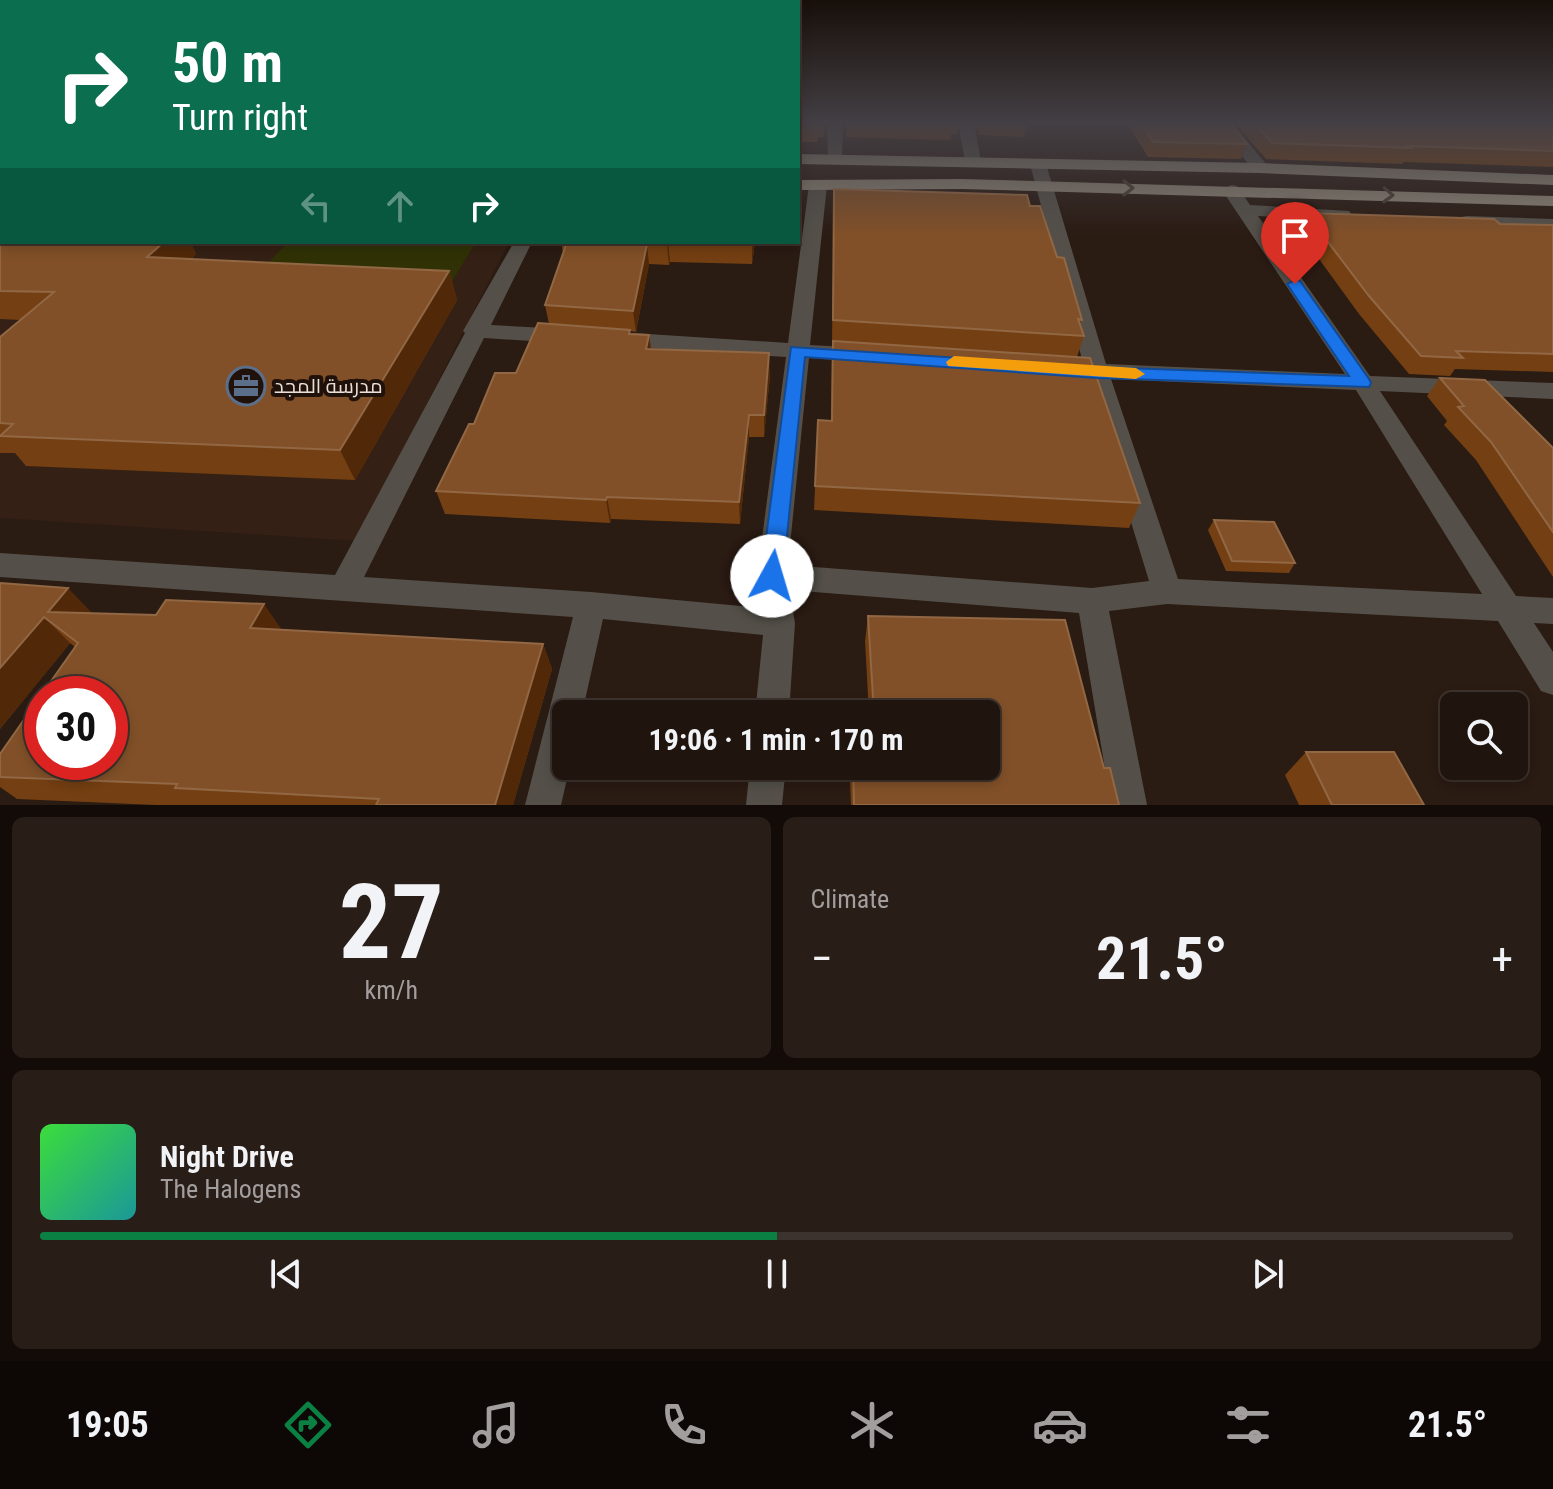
<!DOCTYPE html>
<meta charset="utf-8">
<style>
body{margin:0;font-family:"Roboto Condensed",Cairo,sans-serif;background:#281d17;color:#f1f3f6;height:100vh;display:flex;flex-direction:column;font-size:30px;white-space:nowrap}
*{box-sizing:border-box;margin:0}
p{font-size:26px;color:#a29e9e}
.icon{flex:none;width:44px;height:44px;fill:none;stroke:currentColor;stroke-width:2;stroke-linecap:round;stroke-linejoin:round}
.map{position:relative;height:805px;overflow:hidden}
.side{display:flex;flex-direction:column;gap:12px;padding:12px;background:#120b08;flex:1}
.side>*{flex:none}
.hud{position:absolute;left:0px;top:0px;width:800px;height:244px;box-shadow:0 4px 12px #0003,0 0 0 2px #3d332e;background:#0b6e4f;color:#fff;overflow:hidden}
.buttons{position:absolute;left:1440px;top:692px;display:grid;gap:16px}
.buttons a{display:grid;place-items:center;width:88px;height:88px;border-radius:12px;background:#20140e;box-shadow:0 4px 12px #0003,0 0 0 2px #3d332e;font-size:40px}
.speed{position:absolute;left:24px;top:676px;display:flex;gap:16px;font-size:40px;font-weight:700;text-align:center}
.speed>*{display:grid;place-content:center;width:104px;height:104px;border-radius:50%;background:#20140e;box-shadow:0 4px 12px #0003,0 0 0 2px #3d332e;line-height:1}
.speed .limit{border:12px solid #d22;background:#fff;color:#111}
.pin{position:absolute;display:grid;place-items:center;width:68px;height:68px;color:#fff;margin:-82px -34px;border-radius:50% 50% 50% 0;rotate:-45deg;box-shadow:0 0 8px #0007}
.pin .icon{rotate:45deg}
.me{position:absolute;width:88px;margin:-44px;rotate:6deg;stroke-linejoin:round;filter:drop-shadow(0 0 6px #0008)}
.turn{display:flex;align-items:center;gap:28px;height:168px;padding:0 40px;font-size:36px}
.turn .icon{width:104px;height:104px;stroke-width:2.5}
.turn b{display:block;font-size:56px;line-height:68px}
.lanes{display:flex;align-items:center;height:76px;padding:0 40px;background:#0003;justify-content:center;gap:40px;direction:ltr}
.lanes .off{opacity:.35}
.big{font-size:60px;font-weight:700;line-height:1.1}
.side .widget{flex:1;display:flex;flex-direction:column;justify-content:center;gap:12px;min-width:0;padding:0 28px;border-radius:12px;background:#281d17}
.side .dial{align-items:center;gap:0}
.dial b{font-size:104px;line-height:1}
.song{display:flex;align-items:center;gap:24px}
.cover{width:96px;height:96px;border-radius:12px;background:linear-gradient(135deg,hsl(120 70% 55%),hsl(180 70% 35%))}
.played{height:8px;border-radius:4px;background:linear-gradient(90deg,#0b8043 50%,#3d332e 50%)}
.keys{display:flex;justify-content:space-around;direction:ltr}
.heat{display:flex;justify-content:space-between;align-items:center;font-size:44px;direction:ltr}
.side .tiles{flex:1;display:grid;gap:12px;grid-template-columns:1fr 1fr}
.widget:last-child{grid-column:span 2}
.trip{position:absolute;left:552px;top:700px;width:448px;height:80px;border-radius:12px;background:#20140e;box-shadow:0 4px 12px #0003,0 0 0 2px #3d332e;font-weight:700;line-height:80px;text-align:center}
.menu{display:flex;height:128px;justify-content:space-around;align-items:center;background:#0d0806;color:#a29e9e}
.menu .icon{width:56px;height:56px}
.menu .active{color:#0b8043}
.menu b{font-size:36px;color:#f1f3f6}
.map>svg:first-child{display:block}
</style>
<div class="map">
<svg width="1553" height="805" viewBox="0 0 1553 805">
<rect width="100%" height="100%" fill="#2a1b13"/>
<path fill="#342014" d="M0 239 2 242H509L357 541 0 518Z"/>
<path fill="#303205" d="M288 242H476L451 283 256 276Z"/>
<g fill="none" stroke-linecap="round" stroke-linejoin="round">
<g fill="#545049" fill-rule="evenodd">
<path d="M827 123H843L842 162H830L828 159Z"/>
<path d="M958 123H974L981 161 979 164H967L965 161Z"/>
<path d="M1217 123H1232L1266 164 1268 168 1266 172H1254Z"/>
<rect x="0" y="149" width="2" height="10"/>
<path d="M1038 159 1046 164 1106 364 1345 374 1222 190 1231 185 1237 186 1250 205 1349 211 1352 215 1343 220 1258 216 1370 376 1553 383V399L1380 391 1516 596 1553 598V624L1534 623 1553 652V695L1541 691 1498 621 1167 604 1109 611 1147 805H1111L1079 613 789 590 795 623 789 714H755L763 635 603 619 582 714H566V766H570L561 805H525L573 617 0 577V553L335 575 465 333 463 331 514 242H532L491 325 564 329 575 336 564 343 484 338 364 577 591 592 762 608 757 576 786 357 617 346 606 339 617 332 788 343 809 185 818 180 827 185 810 345 864 348 872 350 875 355 872 360 864 362 809 358 788 565 1092 588 1149 581 1087 378 1056 375 1053 370 1056 365 1083 363 1030 164ZM1111 379 1356 390 1482 594 1178 579Z"/>
<path d="M1467 216 1553 219V231L1461 225 1458 221 1461 217Z"/>
<path d="M750 766H786L782 805H746Z"/>
</g>
<g fill="#898173" fill-rule="evenodd">
<path d="M798 154 1260 163 1553 175V185L1260 173 798 164Z"/>
<rect x="0" y="169" width="2" height="10"/>
<path d="M962 179 1553 196V206L962 189 798 190V180Z"/>
<rect x="0" y="192" width="2" height="10"/>
</g>
</g>
<g fill="#743f12">
<rect x="0" y="123" width="2" height="25"/>
<path d="M798 123H825L824 137H818L817 142H798Z"/>
<path d="M846 123H959L957 134H951L950 140 846 137Z"/>
<path d="M975 123H1027L1024 137 979 135Z"/>
<path d="M1127 123H1231L1247 144 1241 159 1148 157Z"/>
<path d="M1235 123H1553V167L1404 162 1402 164 1266 159Z"/>
<path d="M834 189 1030 206 1057 257 1082 320 1080 326 1084 336 1077 357 1140 503 1129 528 814 510 818 420H831Z"/>
<path d="M1306 213 1500 224 1553 225V372L1455 369 1450 376 1409 374 1359 314 1298 230Z"/>
<path d="M0 222 2 242H190L196 254 191 259 449 271 457 300 355 480 26 466 15 453H0V337L20 320 0 319Z"/>
<path d="M561 242H755L752 264 670 262 669 265 649 264 636 332 630 331V334L649 335 651 350 770 375 764 437H749L740 524 611 519 610 523 445 514 436 491 474 424 516 373 549 324 545 305 563 253Z"/>
<path d="M1440 378 1553 448V577L1476 460 1444 425 1447 421 1427 396Z"/>
<path d="M1214 520 1295 563 1289 573 1226 571 1208 530Z"/>
<path d="M0 583 92 613 282 630 543 644 552 669 513 805H156L17 799 0 787V754L75 647 70 643 0 729Z"/>
<path d="M868 616 1104 768 1119 805H851L850 780 852 766H986V714H869L865 641Z"/>
<path d="M1306 752 1424 805H1299L1285 775Z"/>
</g>
<g fill="#512909">
<path d="M164 242H190L196 254 163 286 147 257Z"/>
<path d="M668 242 670 262 669 265 667 245Z"/>
<path d="M752 242H755L752 264Z"/>
<path d="M647 244 649 264 636 332 633 311Z"/>
<path d="M449 271 457 300 355 480 340 450Z"/>
<path d="M649 335 652 356 646 349Z"/>
<path d="M769 353 770 375 764 437V415Z"/>
<path d="M749 415V437L740 524 739 502Z"/>
<path d="M607 497 611 519 610 523 606 500Z"/>
<path d="M68 588 93 614 48 612Z"/>
<path d="M264 604 282 630 250 628Z"/>
<path d="M44 617 70 643 0 729V668Z"/>
<path d="M543 644 552 669 513 805H495Z"/>
</g>
<g fill="#815028" stroke="#916744" stroke-width="2">
<path d="M1141 123H1231L1247 144 1153 142Z"/>
<path d="M1254 123H1553V151L1408 146 1411 148 1272 143Z"/>
<path d="M834 189 1027 195 1030 206H1040L1057 257 1064 258 1082 320 1078 319 1084 336 833 320Z"/>
<path d="M1306 213 1494 219 1500 224 1553 225V354L1456 351 1463 358 1421 356 1369 296Z"/>
<path d="M0 222H2V242H164L147 257 449 271 340 450 0 436 13 424 0 423V337L54 292 0 291Z"/>
<path d="M567 242H668L667 245 647 244 633 311 545 305Z"/>
<path d="M677 242H752V244Z"/>
<path d="M538 323 630 330 629 334 649 335 646 349 769 353 764 415H749L739 502 607 497 606 500 436 491 469 424H474L495 373H516Z"/>
<path d="M833 341 1090 358 1140 503 815 486 818 420 832 421Z"/>
<path d="M1440 378 1485 380 1553 448V532L1491 442 1458 407 1464 406Z"/>
<path d="M1214 520 1274 522 1295 563 1232 561Z"/>
<path d="M0 583 68 588 48 612 156 615 166 600 264 604 250 628 543 644 495 805H376L379 799 175 788 177 784 0 777V754L42 694V762H110V694H42L78 643 44 617 0 668Z"/>
<path d="M868 616 1065 620 1104 768H1110L1119 805H854L853 766H986V714H874Z"/>
<path d="M1306 752H1394L1424 805H1332Z"/>
</g>
<defs><path id="oneway-chevron" d="M-2-3.5L2.5 0L-2 3.5" fill="none" stroke-width="1.6" stroke-linecap="round" stroke-linejoin="round" transform="scale(2)"/></defs>
<g stroke="#4a3e34">
<use href="#oneway-chevron" transform="translate(1128 188) rotate(1)"/>
<use href="#oneway-chevron" transform="translate(1388 195) rotate(2)"/>
</g>
<linearGradient id="sky" x2="0" y2="1"><stop stop-color="#170f0a"/><stop offset="0.52" stop-color="#443f44"/><stop offset="1" stop-color="#443f44" stop-opacity="0"/></linearGradient>
<rect width="1553" height="236" fill="url(#sky)"/>
<path fill="#1a73e8" stroke="#114b97" stroke-width="2" d="M1295 280 1300 281 1369 379 1371 383 1369 387 1097 378 805 357 783 576 780 583 772 585 764 583 761 576 791 347 1097 367 1349 376 1287 284Z"/>
<path fill="#f59e0b" d="M954 356 1136 368 1145 374 1136 379 948 366 946 362Z"/>
<defs>
<symbol id="office-ring" viewBox="-11 -11 22 22"><circle r="9.5" fill="#20120a" stroke="#5c6f8a" stroke-width="1.5"/><path d="M-6-3h4V-5.5h4V-3h4V5H-6ZM-1-4.5V-3h2v-1.5ZM-6 0V1H6V0Z" fill="#5c6f8a"/></symbol>
</defs>
<g fill-rule="evenodd">
<use href="#office-ring" x="224" y="364" width="44" height="44"/>
</g>
<g text-anchor="middle" stroke-width="8" stroke-linejoin="round" paint-order="stroke">
<g font-size="20" fill="#eae0da" stroke="#20120a" text-anchor="start">
<text x="274" y="393">مدرسة المجد</text>
</g>
</g>
</svg>
<div class="buttons">
<a><svg class="icon" aria-label="search" viewBox="0 0 24 24"><circle cx="10" cy="10" r="6"/><path d="M15 15l6 6"/></svg></a>
</div>
<div class="speed"><div class="limit">30</div></div>
<div class="pin" style="left:1295px;top:284px;background:#d93025"><svg class="icon" aria-label="arrive" viewBox="0 0 24 24"><path d="M6 21V4h12l-3 4 3 4H6"/></svg></div>
<svg class="me" style="left:772px;top:576px" viewBox="-20 -20 40 40"><circle r="19" fill="#fff"/><path d="M0-13L10 11 0 6-10 11z" fill="#1a73e8"/></svg>
<div class="trip">19:06 · 1 min · 170 m</div>
<div class="hud">
<div class="turn"><svg class="icon" aria-label="right" viewBox="0 0 24 24"><path d="M7 20v-9h11M14 6l5 5-5 5"/></svg><div><b>50 m</b>Turn right</div></div>
<div class="lanes"><svg class="icon off" aria-label="left" viewBox="0 0 24 24"><path d="M17 20v-9H6M10 6l-5 5 5 5"/></svg><svg class="icon off" aria-label="ahead" viewBox="0 0 24 24"><path d="M12 20V5M6 11l6-6 6 6"/></svg><svg class="icon" aria-label="right" viewBox="0 0 24 24"><path d="M7 20v-9h11M14 6l5 5-5 5"/></svg></div>
</div>
</div>
<section class="side">
<div class="tiles">
<div class="widget dial"><b>27</b><p>km/h</p></div>
<div class="widget"><p>Climate</p>
<div class="heat"><a>−</a><b class="big">21.5°</b><a>+</a></div>
</div>
<div class="widget">
<div class="song"><i class="cover"></i><div><b>Night Drive</b><p>The Halogens</p></div></div>
<div class="played"></div>
<div class="keys"><svg class="icon" aria-label="previous" viewBox="0 0 24 24"><path d="M18 5L8 12l10 7zM5 5v14"/></svg><svg class="icon" aria-label="pause" viewBox="0 0 24 24"><path d="M8 5v14M16 5v14"/></svg><svg class="icon" aria-label="next" viewBox="0 0 24 24"><path d="M6 5l10 7-10 7zM19 5v14"/></svg></div>
</div>
</div>
</section>
<nav class="menu">
<b>19:05</b>
<svg class="icon active" aria-label="directions" viewBox="0 0 24 24"><path d="M12 3l9 9-9 9-9-9zM9 14v-3h6M13 9l2 2-2 2"/></svg>
<svg class="icon" aria-label="music" viewBox="0 0 24 24"><path d="M9 18V5l10-2v13"/><circle cx="6" cy="18" r="3"/><circle cx="16" cy="16" r="3"/></svg>
<svg class="icon" aria-label="phone" viewBox="0 0 24 24"><path d="M5 4h4l2 5-3 2q2 4 5 5l2-3 5 2v4C11 20 4 13 5 4z"/></svg>
<svg class="icon" aria-label="climate" viewBox="0 0 24 24"><path d="M12 3v18M4 7l16 10M4 17L20 7"/></svg>
<svg class="icon" aria-label="car" viewBox="0 0 24 24"><path d="M5 17H2v-5l4-1 3-4h7l3 4 3 1v5h-3M9 17h6M6 11h13"/><circle cx="7" cy="17" r="2"/><circle cx="17" cy="17" r="2"/></svg>
<svg class="icon" aria-label="filters" viewBox="0 0 24 24"><path d="M4 7h16M4 17h16"/><circle cx="9" cy="7" r="2"/><circle cx="15" cy="17" r="2"/></svg>
<b>21.5°</b>
</nav>
